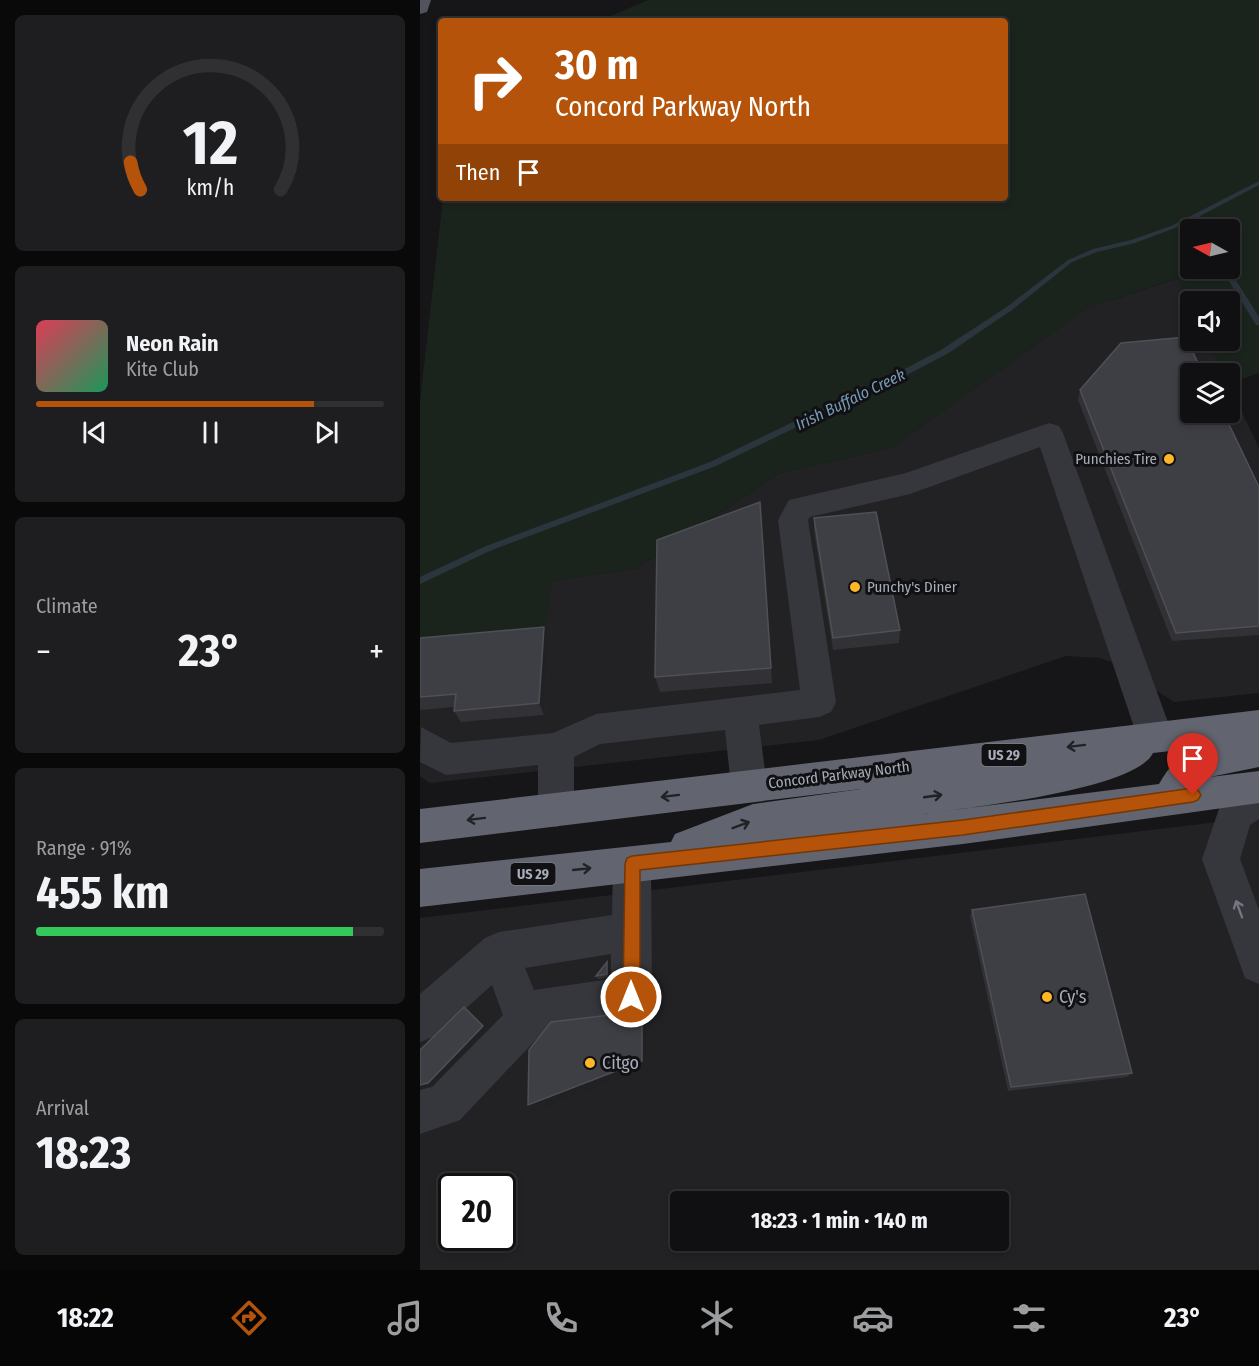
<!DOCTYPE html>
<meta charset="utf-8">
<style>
body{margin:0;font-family:"Fira Sans Condensed",sans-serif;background:#1e1e20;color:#f1f3f6;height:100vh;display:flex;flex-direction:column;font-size:22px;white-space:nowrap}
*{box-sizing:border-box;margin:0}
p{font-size:20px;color:#9c9d9f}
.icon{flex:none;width:33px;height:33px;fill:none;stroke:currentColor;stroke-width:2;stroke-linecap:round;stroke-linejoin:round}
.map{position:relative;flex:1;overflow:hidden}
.drawer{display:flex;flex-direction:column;gap:15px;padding:15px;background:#09090a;width:420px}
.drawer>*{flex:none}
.top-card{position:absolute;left:18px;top:18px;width:570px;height:183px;border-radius:6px;box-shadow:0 3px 9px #0003,0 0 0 2px #303032;background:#b45309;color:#fff;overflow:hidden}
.needle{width:39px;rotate:278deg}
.buttons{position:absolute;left:760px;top:219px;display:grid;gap:12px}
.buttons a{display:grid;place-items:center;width:60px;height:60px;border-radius:6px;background:#101012;box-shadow:0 3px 9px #0003,0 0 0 2px #303032;font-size:30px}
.speed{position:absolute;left:18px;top:1173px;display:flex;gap:12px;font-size:30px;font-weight:700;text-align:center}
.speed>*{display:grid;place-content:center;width:78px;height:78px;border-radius:50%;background:#101012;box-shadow:0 3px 9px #0003,0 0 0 2px #303032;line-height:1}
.speed .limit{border:3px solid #111;border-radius:9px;background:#fff;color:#111}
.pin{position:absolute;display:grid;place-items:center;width:51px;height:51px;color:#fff;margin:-62px -26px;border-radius:50% 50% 50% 0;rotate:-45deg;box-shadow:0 0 6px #0007}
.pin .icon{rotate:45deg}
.me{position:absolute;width:66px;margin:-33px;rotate:0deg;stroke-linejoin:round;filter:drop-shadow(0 0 4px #0008)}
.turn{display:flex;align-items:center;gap:21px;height:126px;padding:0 18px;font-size:27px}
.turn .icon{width:78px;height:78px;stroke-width:2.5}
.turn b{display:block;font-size:42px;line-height:51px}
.then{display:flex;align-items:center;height:57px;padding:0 18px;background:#0003;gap:12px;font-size:22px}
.big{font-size:45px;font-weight:700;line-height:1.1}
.drawer .widget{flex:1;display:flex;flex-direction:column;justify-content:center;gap:9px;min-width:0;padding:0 21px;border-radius:9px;background:#1e1e20}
.drawer .dial{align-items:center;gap:0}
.dial svg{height:156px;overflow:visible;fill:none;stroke:#303032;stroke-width:7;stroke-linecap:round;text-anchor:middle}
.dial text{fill:#f1f3f6;stroke:none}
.song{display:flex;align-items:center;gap:18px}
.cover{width:72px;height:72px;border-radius:9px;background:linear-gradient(135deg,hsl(350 70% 55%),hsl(150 70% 35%))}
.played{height:6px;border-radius:3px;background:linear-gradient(90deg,#b45309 80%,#303032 80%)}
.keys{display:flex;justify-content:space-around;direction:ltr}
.heat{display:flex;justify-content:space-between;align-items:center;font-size:33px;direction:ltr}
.charge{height:9px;border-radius:4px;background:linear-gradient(90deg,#34c759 91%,#303032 0)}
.trip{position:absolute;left:250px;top:1191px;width:339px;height:60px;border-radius:6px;background:#101012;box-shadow:0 3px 9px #0003,0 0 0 2px #303032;font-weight:700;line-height:60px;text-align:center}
.tab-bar{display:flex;height:96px;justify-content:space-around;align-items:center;background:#060607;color:#9c9d9f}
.tab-bar .icon{width:42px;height:42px}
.tab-bar .current{color:#b45309}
.tab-bar b{font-size:27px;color:#f1f3f6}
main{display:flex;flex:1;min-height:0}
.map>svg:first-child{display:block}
</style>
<main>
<section class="drawer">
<div class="widget dial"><svg viewBox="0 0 100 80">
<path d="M14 69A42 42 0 1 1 86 69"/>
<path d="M14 69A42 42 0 0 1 9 55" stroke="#b45309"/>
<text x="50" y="56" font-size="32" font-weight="700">12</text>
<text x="50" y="72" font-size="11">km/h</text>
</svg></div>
<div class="widget">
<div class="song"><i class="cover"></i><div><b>Neon Rain</b><p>Kite Club</p></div></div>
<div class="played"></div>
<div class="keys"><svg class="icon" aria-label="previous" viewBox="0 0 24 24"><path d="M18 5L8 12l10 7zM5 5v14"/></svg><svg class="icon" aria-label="pause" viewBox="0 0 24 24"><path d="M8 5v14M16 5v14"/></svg><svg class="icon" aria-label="next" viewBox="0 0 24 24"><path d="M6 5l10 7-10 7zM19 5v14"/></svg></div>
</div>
<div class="widget"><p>Climate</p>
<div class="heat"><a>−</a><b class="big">23°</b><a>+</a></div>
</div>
<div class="widget"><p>Range · 91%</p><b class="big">455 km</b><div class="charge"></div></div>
<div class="widget"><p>Arrival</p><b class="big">18:23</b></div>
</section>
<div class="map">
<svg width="839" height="1270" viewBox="0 0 839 1270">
<rect width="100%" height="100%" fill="#161618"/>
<g fill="#222225" fill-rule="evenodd">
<path d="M759 278 771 304V340L788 341 804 373 771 374V412H810V387L839 448V693L754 702 694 663 680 658 646 656 399 740 10 783 0 776V648L132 581 217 568 360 473 471 448 667 308Z"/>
<path d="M839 817V1270H0V918ZM32 1186H82V1238H32ZM261 1202H579V1240H261Z"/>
</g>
<path fill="#1b241c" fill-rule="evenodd" d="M228 0H839V373L810 383V374L804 373 788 341 810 340V302H771V304L758 278 667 308 471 448 360 473 217 568 132 581 126 632 0 648V402L23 198H585V21H179ZM771 230H810V268H771Z"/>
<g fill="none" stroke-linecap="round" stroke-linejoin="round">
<g fill="#2a353d" fill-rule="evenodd">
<path d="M839 181V185L780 216 786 230H779L774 219 755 228 715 243 677 252 652 262 592 310 527 354 437 401 385 423 296 466 72 550 0 584V577L66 546 290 462 379 419 431 397 521 350 588 306 648 260 673 249 711 240 751 226Z"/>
<path d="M801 268H808L839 317V325H836Z"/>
</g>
<g fill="#36373d" fill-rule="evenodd">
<path d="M629 423 639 426 643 433 753 736 747 747 735 751 723 747 717 736 620 447 490 494 390 517 388 520 416 702 411 712 399 717 339 725 347 786 342 798 329 802 316 798 311 786 305 730 180 744 154 757V810L149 822 136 827 123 822 118 810V765L26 775 0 762 1 727 31 743 133 733 176 714 380 690 358 520 369 500 486 473Z"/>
<path d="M839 781V819L830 825 820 859 839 910V984L825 978 782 859 801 803 826 786Z"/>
<path d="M212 846 225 851 231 864 232 997 226 1012 211 1018 126 1029 40 1120 0 1134V1090L12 1087 83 1015 72 985 15 1036 0 1042V994L65 938 79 932 192 915 193 864 199 851ZM191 954V979L114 990 105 968Z"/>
</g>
<path fill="#52545d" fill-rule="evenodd" d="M0 0H11L7 12 0 14Z"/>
<path fill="#62656f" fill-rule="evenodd" d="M839 710V767L790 777 839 771V803L543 844 0 907V869L251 842 255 834 333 804 441 789 0 843V809ZM777 748C757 755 750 766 739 784L494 815C538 809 715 791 733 753Z"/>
</g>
<g fill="#323236">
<path d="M660 390 839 487V635L752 641 658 400Z"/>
<path d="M340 502 352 683 240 692 235 677Z"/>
<path d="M394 518 480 630 479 643 413 650 394 531Z"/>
<path d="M0 638 129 640 124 715 41 722 34 711V707L0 710Z"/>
<path d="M552 910 712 1073 707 1077 588 1091 550 916Z"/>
<path d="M189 965V977L178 979 176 976Z"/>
</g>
<g fill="#212124">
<path d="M124 627 129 640 124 715 119 703Z"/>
<path d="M187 962 189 965V977L187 974Z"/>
<path d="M44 1007 66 1029 11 1085 0 1089V1085Z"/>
<path d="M222 1007 226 1014V1068L115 1111 108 1105Z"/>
</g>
<g fill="#3e3f44" stroke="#4e5056" stroke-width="1.5">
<path d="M766 337 783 374H771V412H803L839 487V626L756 633 660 390 701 343Z"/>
<path d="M340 502 351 668 235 677 237 540Z"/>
<path d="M456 512 480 630 413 638 394 518Z"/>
<path d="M124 627 119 703 34 711 36 694 0 697V638Z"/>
<path d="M665 894 712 1073 591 1087 552 910Z"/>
<path d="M187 962V974L176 976Z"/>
<path d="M44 1007 63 1026 8 1083 0 1085V1050Z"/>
<path d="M222 1007V1061L108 1105 109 1050 131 1022 207 1013Z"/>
</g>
<defs><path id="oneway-shaft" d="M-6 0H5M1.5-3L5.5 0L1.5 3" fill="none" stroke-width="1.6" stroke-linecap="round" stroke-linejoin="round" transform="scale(1.5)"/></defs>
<g stroke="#212225">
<use href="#oneway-shaft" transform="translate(656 746) rotate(173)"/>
<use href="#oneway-shaft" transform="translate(250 796) rotate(173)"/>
<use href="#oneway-shaft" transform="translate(513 796) rotate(-8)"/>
<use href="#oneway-shaft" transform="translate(56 819) rotate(173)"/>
<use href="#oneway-shaft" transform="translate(321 825) rotate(-21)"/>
<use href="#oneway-shaft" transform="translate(162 869) rotate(-6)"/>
</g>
<use stroke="#747781" href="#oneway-shaft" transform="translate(819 909) rotate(-110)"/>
<path fill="#b45309" stroke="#753606" stroke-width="1.5" d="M773 788 778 790 781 795 778 800 773 802 543 835 220 870V997L217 1003 211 1005 205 1003 203 997 205 864 207 858 212 856 543 820Z"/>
<g fill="#ffb627" stroke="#111113" stroke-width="2">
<circle cx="749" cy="459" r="6"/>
<circle cx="435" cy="587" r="6"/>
<circle cx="627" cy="997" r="6"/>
<circle cx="170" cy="1063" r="6"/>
</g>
<g text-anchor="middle" stroke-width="6" stroke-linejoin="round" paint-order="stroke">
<g fill="#111113" stroke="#797e87" stroke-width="1.5">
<rect x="561.5" y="744" width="45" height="22" rx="4.5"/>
<rect x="90.5" y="863" width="45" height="22" rx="4.5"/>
</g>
<g font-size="14" font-weight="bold" fill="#a6acb9">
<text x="584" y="760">US 29</text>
<text x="113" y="879">US 29</text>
</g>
<g font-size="15" fill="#a6acb9" stroke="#111113" text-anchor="end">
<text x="737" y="464">Punchies Tire</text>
<text x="447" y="592" text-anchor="start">Punchy's Diner</text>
</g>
<g font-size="15" fill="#a6acb9" stroke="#111113">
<text transform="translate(419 775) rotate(-7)" y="5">Concord Parkway North</text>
</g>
<g font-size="16" font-style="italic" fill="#7a9bb8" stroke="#111113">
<text transform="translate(430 399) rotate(-26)" y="6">Irish Buffalo Creek</text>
</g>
<g font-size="18" fill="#a6acb9" stroke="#111113" text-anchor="start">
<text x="639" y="1003">Cy's</text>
<text x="182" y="1069">Citgo</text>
</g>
</g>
</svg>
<div class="buttons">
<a><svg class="needle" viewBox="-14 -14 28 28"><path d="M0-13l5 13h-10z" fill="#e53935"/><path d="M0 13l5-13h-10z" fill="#9c9d9f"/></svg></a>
<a><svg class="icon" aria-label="sound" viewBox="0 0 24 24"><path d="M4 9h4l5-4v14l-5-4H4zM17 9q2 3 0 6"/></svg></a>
<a><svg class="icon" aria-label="layers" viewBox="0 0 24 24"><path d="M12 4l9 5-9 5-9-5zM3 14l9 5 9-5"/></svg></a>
</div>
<div class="speed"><div class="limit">20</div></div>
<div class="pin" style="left:773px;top:795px;background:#d93025"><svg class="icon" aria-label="arrive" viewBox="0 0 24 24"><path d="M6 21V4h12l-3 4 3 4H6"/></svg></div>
<svg class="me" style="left:211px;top:997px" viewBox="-20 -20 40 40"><circle r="17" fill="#b45309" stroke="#fff" stroke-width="3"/><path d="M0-11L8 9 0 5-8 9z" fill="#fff"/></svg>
<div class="trip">18:23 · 1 min · 140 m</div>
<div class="top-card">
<div class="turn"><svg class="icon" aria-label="right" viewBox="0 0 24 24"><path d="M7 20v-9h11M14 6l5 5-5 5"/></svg><div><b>30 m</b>Concord Parkway North</div></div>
<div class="then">Then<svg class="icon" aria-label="arrive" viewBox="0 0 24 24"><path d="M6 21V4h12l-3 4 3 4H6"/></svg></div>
</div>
</div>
</main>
<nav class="tab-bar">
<b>18:22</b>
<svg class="icon current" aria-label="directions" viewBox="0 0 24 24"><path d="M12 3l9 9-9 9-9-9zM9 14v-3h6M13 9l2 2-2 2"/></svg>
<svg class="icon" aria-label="music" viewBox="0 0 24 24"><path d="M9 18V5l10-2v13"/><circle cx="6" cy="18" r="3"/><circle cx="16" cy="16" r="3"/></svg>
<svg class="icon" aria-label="phone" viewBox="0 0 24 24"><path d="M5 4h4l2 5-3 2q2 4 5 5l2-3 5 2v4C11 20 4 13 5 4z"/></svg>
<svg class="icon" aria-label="climate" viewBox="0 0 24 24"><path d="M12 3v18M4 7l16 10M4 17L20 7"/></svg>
<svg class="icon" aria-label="car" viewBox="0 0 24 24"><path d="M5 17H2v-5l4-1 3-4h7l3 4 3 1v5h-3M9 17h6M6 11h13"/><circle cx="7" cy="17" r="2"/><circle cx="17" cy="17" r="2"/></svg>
<svg class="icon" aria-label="filters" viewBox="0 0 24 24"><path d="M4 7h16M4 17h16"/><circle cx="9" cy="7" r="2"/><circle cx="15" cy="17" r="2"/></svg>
<b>23°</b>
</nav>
